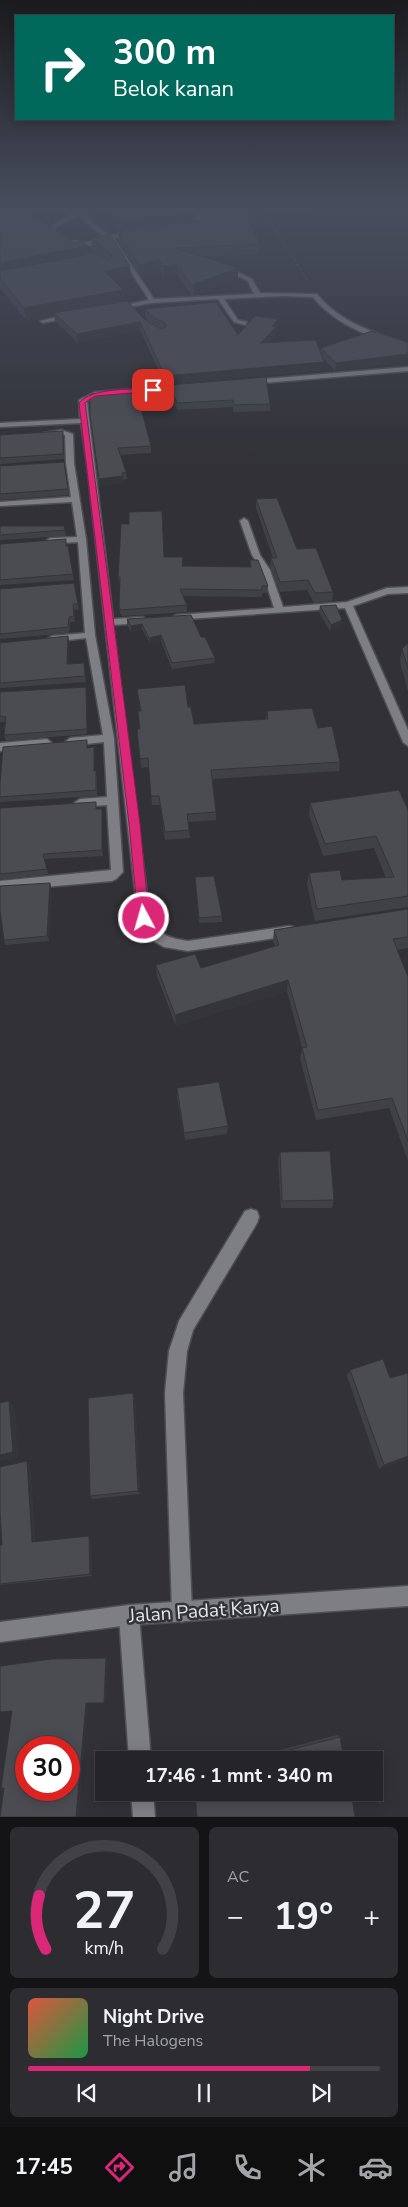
<!DOCTYPE html>
<html lang="id">
<meta charset="utf-8">
<style>
body{margin:0;font-family:"Nunito Sans",sans-serif;background:#2d2d31;color:#f1f3f6;height:100vh;display:flex;flex-direction:column;font-size:19px;white-space:nowrap}
*{box-sizing:border-box;margin:0}
p{font-size:16px;color:#a3a5a8}
.icon{flex:none;width:28px;height:28px;fill:none;stroke:currentColor;stroke-width:2;stroke-linecap:round;stroke-linejoin:round}
.map{position:relative;height:1817px;overflow:hidden}
.details{display:flex;flex-direction:column;gap:10px;padding:10px;background:#141417;flex:1}
.details>*{flex:none}
.hud{position:absolute;left:15px;top:15px;width:379px;height:105px;border-radius:0px;box-shadow:0 2px 12px #0003,0 0 0 1px #424246;background:#00695c;color:#fff;overflow:hidden}
.speed{position:absolute;left:15px;top:1736px;display:flex;gap:10px;font-size:25px;font-weight:700;text-align:center}
.speed>*{display:grid;place-content:center;width:65px;height:65px;border-radius:50%;background:#252529;box-shadow:0 2px 12px #0003,0 0 0 1px #424246;line-height:1}
.speed .limit{border:8px solid #d22;background:#fff;color:#111}
.pin{position:absolute;display:grid;place-items:center;width:42px;height:42px;color:#fff;margin:-21px;border-radius:10px;box-shadow:0 2px 8px #0006}
.me{position:absolute;width:55px;margin:-28px;rotate:354deg;stroke-linejoin:round;filter:drop-shadow(0 0 4px #0008)}
.turn{display:flex;align-items:center;gap:18px;height:105px;padding:0 15px;font-size:22px}
.turn .icon{width:65px;height:65px;stroke-width:2.5}
.turn b{display:block;font-size:35px;line-height:42px}
.big{font-size:38px;font-weight:700;line-height:1.1}
.details .tile{flex:1;display:flex;flex-direction:column;justify-content:center;gap:8px;min-width:0;padding:0 18px;border-radius:8px;background:#2d2d31}
.details .dial{align-items:center;gap:0}
.dial svg{height:130px;overflow:visible;fill:none;stroke:#424246;stroke-width:7;stroke-linecap:round;text-anchor:middle}
.dial text{fill:#f1f3f6;stroke:none}
.song{display:flex;align-items:center;gap:15px}
.cover{width:60px;height:60px;border-radius:8px;background:linear-gradient(135deg,hsl(10 70% 55%),hsl(140 70% 35%))}
.played{height:5px;border-radius:2px;background:linear-gradient(90deg,#db2777 80%,#424246 80%)}
.keys{display:flex;justify-content:space-around;direction:ltr}
.heat{display:flex;justify-content:space-between;align-items:center;font-size:28px;direction:ltr}
.details .tiles{flex:1;display:grid;gap:10px;grid-template-columns:1fr 1fr}
.tile:last-child{grid-column:span 2}
.trip{position:absolute;left:95px;top:1751px;width:288px;height:50px;border-radius:0px;background:#252529;box-shadow:0 2px 12px #0003,0 0 0 1px #424246;font-weight:700;line-height:50px;text-align:center}
.menu{display:flex;height:80px;justify-content:space-around;align-items:center;background:#0f0f10;color:#a3a5a8}
.menu .icon{width:35px;height:35px}
.menu .current{color:#db2777}
.menu b{font-size:22px;color:#f1f3f6}
.map>svg:first-child{display:block}
</style>
<div class="map">
<svg width="408" height="1817" viewBox="0 0 408 1817">
<rect width="100%" height="100%" fill="#313137"/>
<g fill="none" stroke-linecap="round" stroke-linejoin="round">
<defs>
<g id="service">
<path d="M193 207 201 225 194 228"/>
<path d="M59 235 51 231 52 228 69 217 84 213"/>
<path d="M108 237 132 234"/>
<path d="M71 242 85 244 104 242"/>
</g>
<g id="minor">
<path d="M80 207H86L89 220 115 240 154 299 254 294 248 281 229 272 231 269 252 279 260 293 317 294C340 323 374 332 408 344V348C373 338 336 326 313 297L281 296 224 299 238 320 247 322 245 325 234 322 218 299 151 303 113 310V308L148 300V298L111 242 85 222Z"/>
<path d="M261 207H308L306 209Z"/>
<path d="M70 314 72 317 43 323 40 321Z"/>
<path d="M408 367V371L251 384 248 382 251 380Z"/>
<path d="M186 385 190 387 188 388 97 396 87 401 113 619 143 617 148 620 143 623 113 625 150 918C160 935 168 938 188 941L289 926 294 927 295 931 294 935 289 936 188 951 164 947 148 938 138 918 87 464 81 423 0 427V423L80 419 79 400 95 392Z"/>
<path d="M61 430 73 434 74 463 86 539 95 635 114 738 123 872 116 879 112 881 0 891V881L111 870 107 805 80 807 74 803 80 799 107 797 104 742 70 746 65 742 70 738 103 735 86 638 52 642 47 639 52 636 85 633 78 542 50 544 46 541 50 538 77 537 72 502 0 506V502L71 497 66 463 65 435H47L43 433Z"/>
<path d="M244 518 248 521 260 555 270 570 283 607 347 602 387 588 408 587V593L388 594 353 606 408 730V746L403 742 345 608 173 620 171 618 176 615 274 608 262 570 252 555 240 521Z"/>
<path d="M47 739 52 743 51 746 0 751V743Z"/>
<path d="M251 1209 257 1211 259 1217 257 1223 193 1330 187 1351 183 1393 192 1612 189 1619 182 1622 175 1619 172 1612 165 1393 169 1351 179 1321 245 1211Z"/>
<path d="M129 1605 136 1608 139 1615 151 1760H129L119 1615 122 1608Z"/>
<path d="M131 1792H153L155 1817H133Z"/>
</g>
<path id="tertiary" d="M408 1586V1606L129 1625 0 1642V1622L129 1605Z"/>
</defs>
<use href="#service" stroke="#4e4e53" stroke-width="5.5"/>
<use href="#minor" stroke="#4e4e53" stroke-width="3"/>
<use href="#tertiary" stroke="#4e4e53" stroke-width="3"/>
<path stroke="#86868b" stroke-width="1" stroke-dasharray="1 2" stroke-linecap="butt" d="M270 221 308 281"/>
<use href="#service" stroke="#7e7e85" stroke-width="4.5"/>
<use href="#minor" fill="#7e7e85" fill-rule="evenodd"/>
<use href="#tertiary" fill="#7e7e85" fill-rule="evenodd"/>
</g>
<g fill="#404147">
<path d="M0 207H61V210L24 211 88 254 96 253 92 250 91 239 110 234 131 277 114 281 124 301 145 320 149 322 145 317V309L238 335 278 328 276 329V335L269 342 320 351 321 348 372 331 335 371 324 359V370L165 384 140 330 78 343 55 321 54 315 26 320 0 288Z"/>
<path d="M92 207H193L196 213V221H200L202 218 197 207H242L260 244 259 254 204 257 238 268V278L194 295H191L178 275 164 276 160 271 140 275 119 243V233L122 232V231L120 232 111 209H92Z"/>
<path d="M169 385 270 404V411L233 412V407L177 410 169 392Z"/>
<path d="M91 422 151 446V453L120 455 126 472 127 479 124 480V483L99 486Z"/>
<path d="M0 435 63 437 64 459 0 464Z"/>
<path d="M64 462 69 495 0 500V466Z"/>
<path d="M256 499 333 592 332 601 314 603 307 590 280 592 270 567 271 558H273L256 508Z"/>
<path d="M0 526H64L66 536 0 540Z"/>
<path d="M0 544 67 545 74 580 0 585Z"/>
<path d="M164 557 183 566 250 567V560L268 586 267 593H262V597L183 596 187 605V612L122 616 120 613 119 607 120 584H119L118 577Z"/>
<path d="M0 589 78 604 79 609 74 610 75 622H70L69 633 0 639Z"/>
<path d="M320 606 342 620 341 626 330 631 319 612Z"/>
<path d="M127 619 201 637 215 658 214 663 172 669 161 641 150 643 142 629 131 632 127 625Z"/>
<path d="M68 636 69 642 68 664 84 663 86 682 0 688V643Z"/>
<path d="M408 643V691L400 662 402 649Z"/>
<path d="M86 687 87 734 6 741 4 735 5 722H0V692Z"/>
<path d="M137 689 188 707 194 724 266 719 267 711 318 728 340 762 339 771 212 779 216 812V820L188 822 190 838 165 840 160 805H152L149 767 141 768 137 729H139L140 711Z"/>
<path d="M87 748 95 753 94 771 97 776V796L0 802V784Z"/>
<path d="M310 803 408 810V907L315 921 307 885 309 873 342 880 386 878 374 848 323 856 309 815Z"/>
<path d="M0 808 97 809 103 814V856L44 859 48 874 0 880Z"/>
<path d="M195 877 222 916V922L199 923Z"/>
<path d="M50 883 51 888 49 941 5 945 4 940Z"/>
<path d="M408 909V948L397 950 408 977V1161L389 1108 316 1120 300 1059 302 1048 287 991 176 1026 157 976 156 965 201 968 275 946 273 941 274 930Z"/>
<path d="M177 1088 228 1126 227 1134 185 1140 177 1097Z"/>
<path d="M280 1152 334 1200 332 1208H281L278 1159Z"/>
<path d="M350 1370 390 1378 408 1373V1459L379 1469 347 1376Z"/>
<path d="M135 1397 140 1494 92 1499 90 1496Z"/>
<path d="M30 1464 35 1542 91 1538 92 1576 0 1585V1545H2Z"/>
<path d="M337 1735 340 1737 344 1760H230L264 1754Z"/>
</g>
<g fill="#343539">
<path d="M196 213V223L122 229V231L120 232 119 222Z"/>
<path d="M88 246 89 258 0 275V263Z"/>
<path d="M159 260 160 271 140 275 139 265Z"/>
<path d="M177 264 178 275 164 276V266Z"/>
<path d="M130 266 131 277 105 283 104 271Z"/>
<path d="M238 268V278L194 295V284Z"/>
<path d="M123 290 124 302 54 313V315L26 320 24 308Z"/>
<path d="M278 319V328L276 329V335L261 351V343L272 326Z"/>
<path d="M140 322V330L78 343 77 334Z"/>
<path d="M408 354V362L335 371 336 363Z"/>
<path d="M324 362V370L165 384V376Z"/>
<path d="M123 476 124 483 99 486V479Z"/>
<path d="M342 620 341 626 330 631 331 625Z"/>
<path d="M142 624V629L131 632V626Z"/>
<path d="M161 635V641L150 643 149 638Z"/>
<path d="M68 636 69 642 68 670 67 664Z"/>
<path d="M86 687 87 692V734V729Z"/>
<path d="M94 747 95 753 94 776Z"/>
<path d="M102 809 103 814V856L102 850Z"/>
<path d="M50 883 51 888 49 941 47 936Z"/>
<path d="M288 980 287 991 176 1026 175 1015Z"/>
<path d="M133 1393 135 1397 140 1494 138 1491Z"/>
<path d="M9 1401 15 1407 19 1457 0 1462V1455Z"/>
<path d="M408 1456V1459L379 1469 384 1465Z"/>
<path d="M27 1461 30 1464 35 1544 32 1542Z"/>
<path d="M89 1536 91 1538 92 1576 90 1574Z"/>
<path d="M106 1658H108L106 1701 104 1703Z"/>
<path d="M88 1702 79 1816 76 1817 86 1703Z"/>
</g>
<g fill="#4b4c52" stroke="#343539" fill-rule="evenodd">
<path d="M0 207H17L76 243 81 241 88 246 0 263Z"/>
<path d="M114 207H193L196 213 119 222Z"/>
<path d="M202 207H242L260 244 176 248 238 268 194 284 191 285 177 264 164 266 159 260 139 265 119 233 123 232 122 229 200 221 205 215Z"/>
<path d="M110 234 130 266 104 271 123 290 24 308 0 278V271L96 253 109 260 112 258 111 254 91 239Z"/>
<path d="M127 301 145 320 161 329 166 327V324L149 314 145 309 216 302 238 335 255 316 278 319 272 326 276 327 261 343 316 340 324 362 165 376 140 322 77 334 54 313Z"/>
<path d="M372 331 404 341 408 343V354L336 363 321 348Z"/>
<path d="M266 377 270 404 234 405 233 400 177 403 169 385Z"/>
<path d="M137 393 151 446 118 448 126 472 122 473 123 476 99 479 90 415V395L91 394Z"/>
<path d="M63 431V454L0 458V435Z"/>
<path d="M64 462 68 489 0 494V466Z"/>
<path d="M277 498 297 549 316 548 333 592 315 593 308 580 280 582 271 558H277L256 499Z"/>
<path d="M162 511 164 557H183L182 566 251 567 250 560H258L268 586H262V590L180 589 187 605 121 610 119 607 120 577H118L121 524H129V512Z"/>
<path d="M0 526H64L65 530 0 535Z"/>
<path d="M66 539V546H68L73 574 0 580V544Z"/>
<path d="M74 583 78 604H73L74 616 69 617 68 627 0 634V589Z"/>
<path d="M336 605 342 620 331 625 320 606Z"/>
<path d="M191 615 201 637H205L215 658 172 663 161 635 149 638 142 624 131 626 127 619Z"/>
<path d="M68 636 67 664 84 663 85 676 0 683V643Z"/>
<path d="M408 643V669L402 649Z"/>
<path d="M185 685 188 707H191L194 724 268 719 267 711 312 708 318 728 332 726 340 762 211 770 216 812 187 814 189 830 165 832 159 796H151L148 758 140 759 137 729H140L138 711H141L137 689Z"/>
<path d="M86 687 87 729 4 735 6 717 0 716V692Z"/>
<path d="M87 740V748L94 747V771L96 770V790L0 797V784L3 747Z"/>
<path d="M399 790 408 810V896L317 909 309 873 340 870 342 880 394 877 376 836 325 844 310 803Z"/>
<path d="M96 802V809H102V850L43 854 47 869 0 874V808Z"/>
<path d="M214 876 222 916 199 918 195 877Z"/>
<path d="M50 883 47 936 4 940 0 910V886Z"/>
<path d="M408 909V937L393 939 408 977V1141L392 1098 318 1110 302 1048 307 1047 288 980 175 1015 156 965 195 954 201 968 279 945 274 930Z"/>
<path d="M219 1082 228 1126 184 1133 177 1088Z"/>
<path d="M330 1151 334 1200 282 1201 280 1152Z"/>
<path d="M383 1359 390 1378 408 1373V1456L384 1465 350 1370Z"/>
<path d="M133 1393 138 1491 90 1496 88 1398Z"/>
<path d="M9 1401 13 1452 0 1455V1403Z"/>
<path d="M27 1461 32 1542 89 1536 90 1574 0 1584V1545H2L0 1510V1467Z"/>
<path d="M106 1658 104 1703H86L76 1817H0L4 1788H1L12 1711 0 1712V1666L52 1659ZM26 1748H69V1790H26Z"/>
<path d="M340 1737 344 1760H246L266 1756Z"/>
<path d="M195 1792H351L355 1817H197Z"/>
</g>
<linearGradient id="sky" x2="0" y2="1"><stop stop-color="#1b1b1e"/><stop offset="0.45" stop-color="#484e5e"/><stop offset="1" stop-color="#484e5e" stop-opacity="0"/></linearGradient>
<rect width="408" height="462" fill="url(#sky)"/>
<path fill="#db2777" stroke="#8e194d" d="M153 388 156 390 155 391 96 396 90 399 85 403 140 824 149 918 144 922 138 918 129 824 79 403C92 387 132 390 153 388Z"/>
<g text-anchor="middle" stroke-width="5" stroke-linejoin="round" paint-order="stroke">
<g font-size="19" fill="#e4e5e8" stroke="#313137">
<text transform="translate(204 1610) rotate(-4)" y="7">Jalan Padat Karya</text>
</g>
</g>
</svg>
<div class="speed"><div class="limit">30</div></div>
<div class="pin" style="left:153px;top:390px;background:#d93025"><svg class="icon" aria-label="arrive" viewBox="0 0 24 24"><path d="M6 21V4h12l-3 4 3 4H6"/></svg></div>
<svg class="me" style="left:144px;top:918px" viewBox="-20 -20 40 40"><circle r="17" fill="#db2777" stroke="#fff" stroke-width="3"/><path d="M0-11L8 9 0 5-8 9z" fill="#fff"/></svg>
<div class="trip">17:46 · 1 mnt · 340 m</div>
<div class="hud">
<div class="turn"><svg class="icon" aria-label="right" viewBox="0 0 24 24"><path d="M7 20v-9h11M14 6l5 5-5 5"/></svg><div><b>300 m</b>Belok kanan</div></div>
</div>
</div>
<section class="details">
<div class="tiles">
<div class="tile dial"><svg viewBox="0 0 100 80">
<path d="M14 69A42 42 0 1 1 86 69"/>
<path d="M14 69A42 42 0 0 1 10 36" stroke="#db2777"/>
<text x="50" y="56" font-size="32" font-weight="700">27</text>
<text x="50" y="72" font-size="11">km/h</text>
</svg></div>
<div class="tile"><p>AC</p>
<div class="heat"><a>−</a><b class="big">19°</b><a>+</a></div>
</div>
<div class="tile">
<div class="song"><i class="cover"></i><div><b>Night Drive</b><p>The Halogens</p></div></div>
<div class="played"></div>
<div class="keys"><svg class="icon" aria-label="previous" viewBox="0 0 24 24"><path d="M18 5L8 12l10 7zM5 5v14"/></svg><svg class="icon" aria-label="pause" viewBox="0 0 24 24"><path d="M8 5v14M16 5v14"/></svg><svg class="icon" aria-label="next" viewBox="0 0 24 24"><path d="M6 5l10 7-10 7zM19 5v14"/></svg></div>
</div>
</div>
</section>
<nav class="menu">
<b>17:45</b>
<svg class="icon current" aria-label="directions" viewBox="0 0 24 24"><path d="M12 3l9 9-9 9-9-9zM9 14v-3h6M13 9l2 2-2 2"/></svg>
<svg class="icon" aria-label="music" viewBox="0 0 24 24"><path d="M9 18V5l10-2v13"/><circle cx="6" cy="18" r="3"/><circle cx="16" cy="16" r="3"/></svg>
<svg class="icon" aria-label="phone" viewBox="0 0 24 24"><path d="M5 4h4l2 5-3 2q2 4 5 5l2-3 5 2v4C11 20 4 13 5 4z"/></svg>
<svg class="icon" aria-label="climate" viewBox="0 0 24 24"><path d="M12 3v18M4 7l16 10M4 17L20 7"/></svg>
<svg class="icon" aria-label="car" viewBox="0 0 24 24"><path d="M5 17H2v-5l4-1 3-4h7l3 4 3 1v5h-3M9 17h6M6 11h13"/><circle cx="7" cy="17" r="2"/><circle cx="17" cy="17" r="2"/></svg>
</nav>
